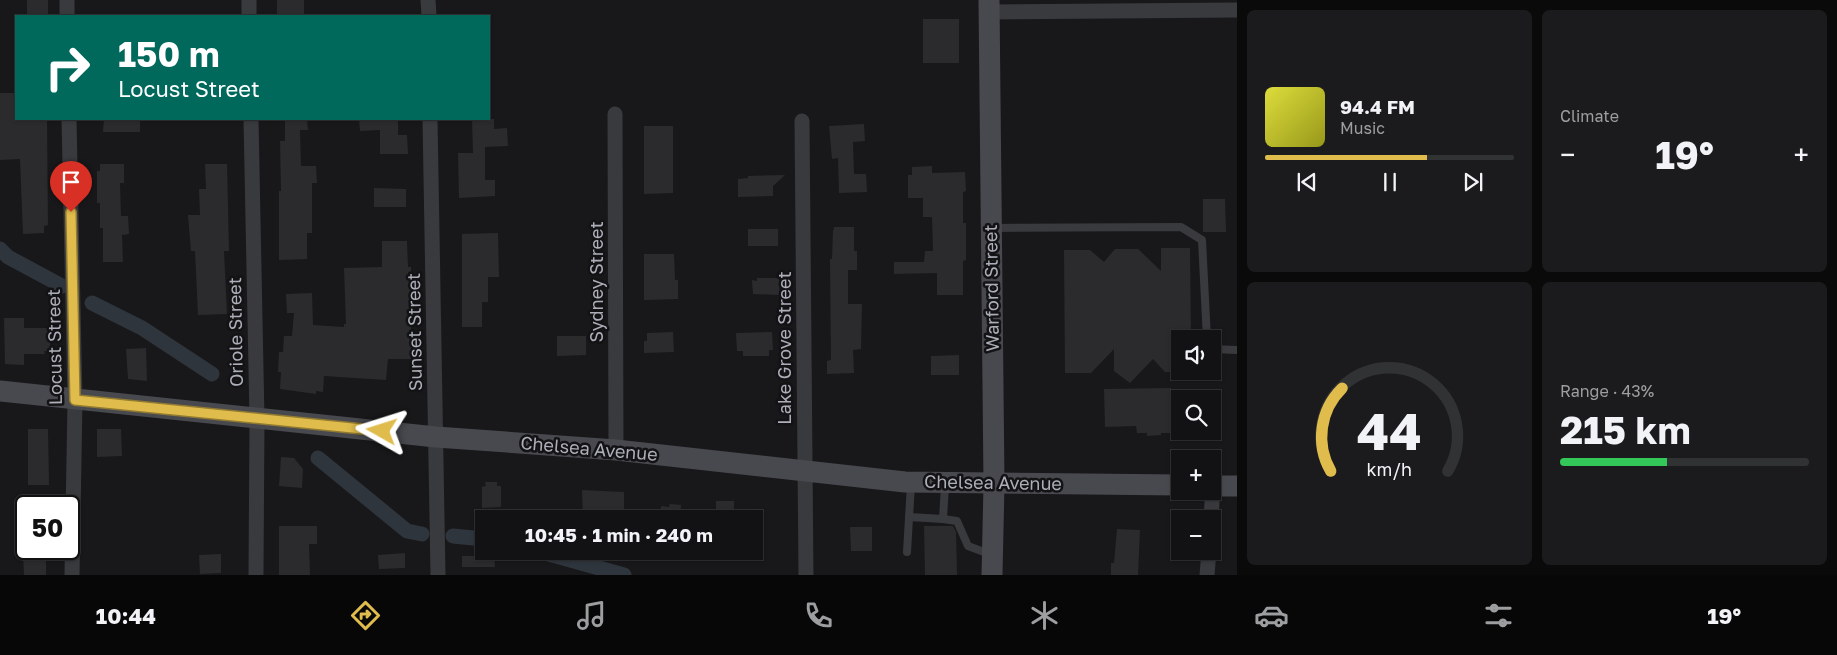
<!DOCTYPE html>
<meta charset="utf-8">
<style>
body{margin:0;font-family:"Golos Text",sans-serif;background:#1b1b1d;color:#f1f3f6;height:100vh;display:flex;flex-direction:column;font-size:19px;white-space:nowrap}
*{box-sizing:border-box;margin:0}
p{font-size:16px;color:#9c9ea0}
.icon{flex:none;width:28px;height:28px;fill:none;stroke:currentColor;stroke-width:2;stroke-linecap:round;stroke-linejoin:round}
.map{position:relative;flex:1;overflow:hidden}
.side{display:flex;flex-direction:column;gap:10px;padding:10px;background:#0a0a0b;width:600px}
.side>*{flex:none}
.guide{position:absolute;left:15px;top:15px;width:475px;height:105px;border-radius:0px;box-shadow:0 1px 4px #0004,0 0 0 1px #313234;background:#00695c;color:#fff;overflow:hidden}
.controls{position:absolute;left:1171px;top:330px;display:grid;gap:10px}
.controls a{display:grid;place-items:center;width:50px;height:50px;border-radius:0px;background:#121214;box-shadow:0 1px 4px #0004,0 0 0 1px #313234;font-size:25px}
.speed{position:absolute;left:15px;top:495px;display:flex;gap:10px;font-size:25px;font-weight:700;text-align:center}
.speed>*{display:grid;place-content:center;width:65px;height:65px;border-radius:50%;background:#121214;box-shadow:0 1px 4px #0004,0 0 0 1px #313234;line-height:1}
.speed .limit{border:2px solid #111;border-radius:8px;background:#fff;color:#111}
.pin{position:absolute;display:grid;place-items:center;width:42px;height:42px;color:#fff;margin:-51px -21px;border-radius:50% 50% 50% 0;rotate:-45deg;box-shadow:0 0 5px #0007}
.pin .icon{rotate:45deg}
.me{position:absolute;width:55px;margin:-28px;rotate:276deg;stroke-linejoin:round;filter:drop-shadow(0 0 4px #0008)}
.turn{display:flex;align-items:center;gap:18px;height:105px;padding:0 20px;font-size:22px}
.turn .icon{width:65px;height:65px;stroke-width:2.5}
.turn b{display:block;font-size:35px;line-height:42px}
.big{font-size:38px;font-weight:700;line-height:1.1}
.side .tile{flex:1;display:flex;flex-direction:column;justify-content:center;gap:8px;min-width:0;padding:0 18px;border-radius:8px;background:#1b1b1d}
.side .dial{align-items:center;gap:0}
.dial svg{height:130px;overflow:visible;fill:none;stroke:#313234;stroke-width:7;stroke-linecap:round;text-anchor:middle}
.dial text{fill:#f1f3f6;stroke:none}
.song{display:flex;align-items:center;gap:15px}
.cover{width:60px;height:60px;border-radius:8px;background:linear-gradient(135deg,hsl(60 70% 55%),hsl(60 70% 35%))}
.played{height:5px;border-radius:2px;background:linear-gradient(90deg,#dfbc4b 65%,#313234 65%)}
.keys{display:flex;justify-content:space-around;direction:ltr}
.heat{display:flex;justify-content:space-between;align-items:center;font-size:28px;direction:ltr}
.charge{height:8px;border-radius:4px;background:linear-gradient(90deg,#34c759 43%,#313234 0)}
.side .tiles{flex:1;display:grid;gap:10px;grid-template-columns:repeat(2,1fr)}
.trip{position:absolute;left:475px;top:510px;width:288px;height:50px;border-radius:0px;background:#121214;box-shadow:0 1px 4px #0004,0 0 0 1px #313234;font-weight:700;line-height:50px;text-align:center}
.menu{display:flex;height:80px;justify-content:space-around;align-items:center;background:#070708;color:#9c9ea0}
.menu .icon{width:35px;height:35px}
.menu .on{color:#dfbc4b}
.menu b{font-size:22px;color:#f1f3f6}
main{display:flex;flex:1;min-height:0}
.map>svg:first-child{display:block}
</style>
<main>
<div class="map">
<svg width="1237" height="575" viewBox="0 0 1237 575">
<rect width="100%" height="100%" fill="#18181a"/>
<g fill="none" stroke-linecap="round" stroke-linejoin="round">
<g stroke="#2f353d" stroke-width="15">
<path d="M0 249 8 257 62 286"/>
<path d="M92 303 142 328 212 374"/>
<path d="M318 458 407 531 422 534"/>
<path d="M453 536 484 539"/>
<path d="M538 551 624 575"/>
</g>
</g>
<g fill="#2b2b2e">
<rect x="27" y="0" width="21" height="16"/>
<rect x="277" y="0" width="27" height="16"/>
<rect x="923" y="19" width="36" height="44"/>
<path d="M0 93H16V119H47L48 225 44 226V233L23 234 20 159 0 160Z"/>
<path d="M104 119H140V132H103Z"/>
<path d="M285 119H307L308 130H300L301 166H316L317 183H312V233H307V259L279 260V191H281L280 141H285Z"/>
<path d="M359 119H398V135H407L408 154H380V130L360 131Z"/>
<path d="M472 119H494V129L507 128 508 146 485 147V180H495V196L459 198 458 153H473Z"/>
<path d="M864 124 865 141 853 142 854 174H866L867 192 839 193 838 158 832 159 829 126Z"/>
<path d="M644 126H673V193L644 194Z"/>
<path d="M100 164H124V183H120L121 216H128L129 234 122 235 123 262H103V228H100V203H97V171H100Z"/>
<path d="M205 164H227L229 251H224L227 314 198 315 195 251H191L188 215H200L199 189H206Z"/>
<path d="M932 166V173L965 172 966 191 963 192V223H966V260L963 261V295H937V273L894 274V262H924L925 251H933L932 217H923V198H908V175H912V167Z"/>
<path d="M785 175 773 186V196L738 197V179L748 178V176Z"/>
<path d="M374 188 406 189V207H374Z"/>
<path d="M1203 199H1225L1226 232H1203Z"/>
<path d="M834 227H854V251H857V270H848V304H862L861 349 853 350 854 373 827 374V361L831 360 830 259H832L833 230H834Z"/>
<rect x="748" y="229" width="30" height="17"/>
<path d="M498 233 499 277H488V302H482V327H462V234Z"/>
<path d="M382 241H407L408 267H411V359H388L386 380 324 376 323 392 316 391V394L280 389 281 372H278L279 352H283L284 336H292L294 313H287L286 294 312 293 313 325 344 327V324H346L344 268 382 267Z"/>
<path d="M1161 248H1190L1191 339H1180V372H1165L1153 359 1130 383 1114 371V349L1091 373H1065L1064 250H1090L1104 262 1115 249H1138L1161 271Z"/>
<path d="M644 254H674L675 280H678V299L644 300Z"/>
<path d="M757 278H780L779 295 753 294 752 280 757 281Z"/>
<path d="M4 318H24V328H50V351H44L45 354H24V365L5 364Z"/>
<path d="M673 332 674 352 644 353V341H647V333Z"/>
<path d="M772 332 773 350H769V356H743V351H737L736 333Z"/>
<path d="M557 336H586V355L557 356Z"/>
<path d="M146 348 147 381 128 379 126 349Z"/>
<path d="M959 355V375H931V356Z"/>
<path d="M1171 388 1172 433H1161V435L1147 436V433H1137L1136 426 1105 427 1104 389Z"/>
<path d="M28 429H48L49 485H28Z"/>
<path d="M97 429H121L122 456 97 457Z"/>
<path d="M281 457 294 458 303 469 302 488 279 486Z"/>
<path d="M485 482H497V486H501V507L482 508V487L486 486Z"/>
<path d="M582 490 624 492V519H583Z"/>
<rect x="716" y="501" width="18" height="18"/>
<path d="M670 504 681 505 680 519H660L661 506 669 507Z"/>
<path d="M279 526H317V544H309L310 575H279Z"/>
<path d="M924 526H953L956 532 957 575H925Z"/>
<path d="M850 527H872V551H851Z"/>
<path d="M1117 529 1140 530 1138 575H1111V563H1114Z"/>
<path d="M405 553V568L379 569 378 555Z"/>
<path d="M23 554H46V575H24Z"/>
<path d="M221 554V573L200 574 199 555Z"/>
<path d="M462 556H494L495 567H462Z"/>
</g>
<g fill="none" stroke-linecap="round" stroke-linejoin="round">
<g stroke="#393a3e" stroke-width="8">
<path d="M992 228 1181 227 1202 240 1207 339"/>
<path d="M1212 349 1237 350"/>
<path d="M909 517 943 519 945 485"/>
<path d="M943 519 957 521 968 546 992 555"/>
<path d="M907 552 911 484"/>
</g>
<g stroke="#393a3e" stroke-width="15">
<path d="M67 0V16"/>
<path d="M249 0V16"/>
<path d="M428 0 429 16"/>
<path d="M989 12 1237 10"/>
<path d="M615 114 616 450"/>
<path d="M69 119 75 400 72 575"/>
<path d="M251 119 257 419 256 575"/>
<path d="M430 119 438 575"/>
<path d="M802 121 806 575"/>
<path d="M1211 519 1213 486"/>
<path d="M1207 575 1209 551"/>
</g>
<g stroke="#48494e" stroke-width="21">
<path d="M989 0 994 484 992 575"/>
<path d="M0 391 436 437 616 450 905 482 1180 485"/>
<path d="M1212 486H1237"/>
</g>
</g>
<g fill="none" stroke-linecap="round" stroke-linejoin="round">
<defs>
<path id="route" d="M71 212 75 400 382 431"/>
</defs>
<use href="#route" stroke="#917a31" stroke-width="12"/>
<use href="#route" stroke="#dfbc4b" stroke-width="9"/>
</g>
<g text-anchor="middle" stroke-width="5" stroke-linejoin="round" paint-order="stroke">
<g font-size="18" fill="#acaeb8" stroke="#131315">
<text transform="translate(597 282) rotate(-90)" y="6">Sydney Street</text>
<text transform="translate(992 288) rotate(-91)" y="6">Warford Street</text>
<text transform="translate(236 332) rotate(-91)" y="6">Oriole Street</text>
<text transform="translate(415 332) rotate(-91)" y="6">Sunset Street</text>
<text transform="translate(55 347) rotate(-91)" y="6">Locust Street</text>
<text transform="translate(785 348) rotate(-90)" y="6">Lake Grove Street</text>
<text transform="translate(589 449) rotate(5)" y="6">Chelsea Avenue</text>
<text transform="translate(993 483) rotate(1)" y="6">Chelsea Avenue</text>
</g>
</g>
</svg>
<div class="controls">
<a><svg class="icon" aria-label="sound" viewBox="0 0 24 24"><path d="M4 9h4l5-4v14l-5-4H4zM17 9q2 3 0 6"/></svg></a>
<a><svg class="icon" aria-label="search" viewBox="0 0 24 24"><circle cx="10" cy="10" r="6"/><path d="M15 15l6 6"/></svg></a>
<a>+</a>
<a>−</a>
</div>
<div class="speed"><div class="limit">50</div></div>
<div class="pin" style="left:71px;top:212px;background:#d93025"><svg class="icon" aria-label="arrive" viewBox="0 0 24 24"><path d="M6 21V4h12l-3 4 3 4H6"/></svg></div>
<svg class="me" style="left:382px;top:431px" viewBox="-20 -20 40 40"><path d="M0-17L14 15 0 8-14 15z" fill="#dfbc4b" stroke="#fff" stroke-width="4"/></svg>
<div class="trip">10:45 · 1 min · 240 m</div>
<div class="guide">
<div class="turn"><svg class="icon" aria-label="right" viewBox="0 0 24 24"><path d="M7 20v-9h11M14 6l5 5-5 5"/></svg><div><b>150 m</b>Locust Street</div></div>
</div>
</div>
<section class="side">
<div class="tiles">
<div class="tile">
<div class="song"><i class="cover"></i><div><b>94.4 FM</b><p>Music</p></div></div>
<div class="played"></div>
<div class="keys"><svg class="icon" aria-label="previous" viewBox="0 0 24 24"><path d="M18 5L8 12l10 7zM5 5v14"/></svg><svg class="icon" aria-label="pause" viewBox="0 0 24 24"><path d="M8 5v14M16 5v14"/></svg><svg class="icon" aria-label="next" viewBox="0 0 24 24"><path d="M6 5l10 7-10 7zM19 5v14"/></svg></div>
</div>
<div class="tile"><p>Climate</p>
<div class="heat"><a>−</a><b class="big">19°</b><a>+</a></div>
</div>
<div class="tile dial"><svg viewBox="0 0 100 80">
<path d="M14 69A42 42 0 1 1 86 69"/>
<path d="M14 69A42 42 0 0 1 21 18" stroke="#dfbc4b"/>
<text x="50" y="56" font-size="32" font-weight="700">44</text>
<text x="50" y="72" font-size="11">km/h</text>
</svg></div>
<div class="tile"><p>Range · 43%</p><b class="big">215 km</b><div class="charge"></div></div>
</div>
</section>
</main>
<nav class="menu">
<b>10:44</b>
<svg class="icon on" aria-label="directions" viewBox="0 0 24 24"><path d="M12 3l9 9-9 9-9-9zM9 14v-3h6M13 9l2 2-2 2"/></svg>
<svg class="icon" aria-label="music" viewBox="0 0 24 24"><path d="M9 18V5l10-2v13"/><circle cx="6" cy="18" r="3"/><circle cx="16" cy="16" r="3"/></svg>
<svg class="icon" aria-label="phone" viewBox="0 0 24 24"><path d="M5 4h4l2 5-3 2q2 4 5 5l2-3 5 2v4C11 20 4 13 5 4z"/></svg>
<svg class="icon" aria-label="climate" viewBox="0 0 24 24"><path d="M12 3v18M4 7l16 10M4 17L20 7"/></svg>
<svg class="icon" aria-label="car" viewBox="0 0 24 24"><path d="M5 17H2v-5l4-1 3-4h7l3 4 3 1v5h-3M9 17h6M6 11h13"/><circle cx="7" cy="17" r="2"/><circle cx="17" cy="17" r="2"/></svg>
<svg class="icon" aria-label="filters" viewBox="0 0 24 24"><path d="M4 7h16M4 17h16"/><circle cx="9" cy="7" r="2"/><circle cx="15" cy="17" r="2"/></svg>
<b>19°</b>
</nav>
